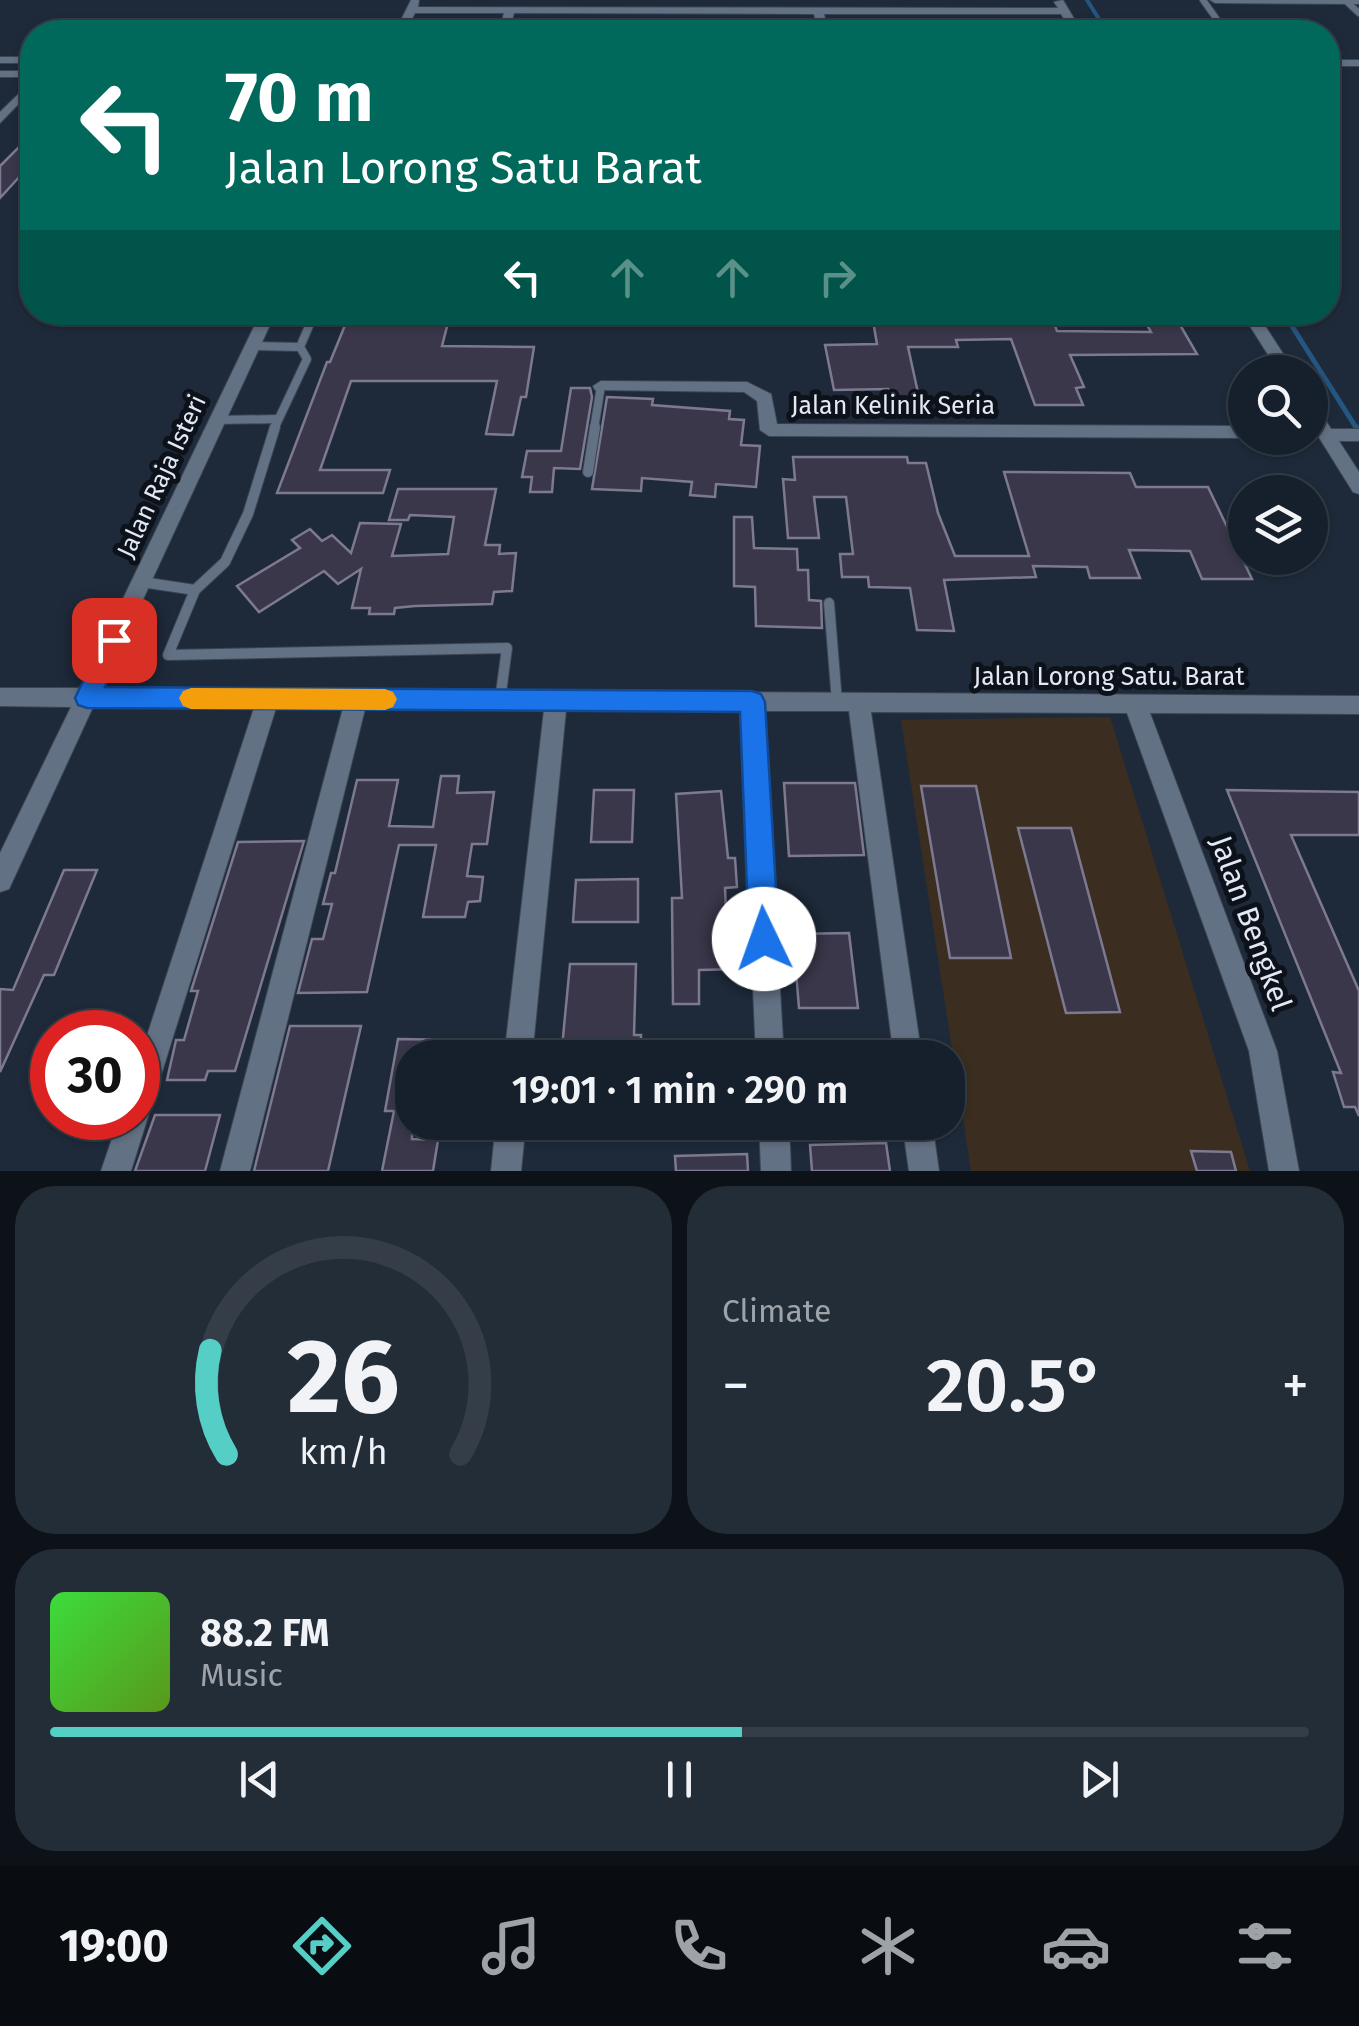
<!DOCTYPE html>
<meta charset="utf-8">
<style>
body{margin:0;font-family:"Fira Sans",sans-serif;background:#232d38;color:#f1f3f6;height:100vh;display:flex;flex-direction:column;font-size:38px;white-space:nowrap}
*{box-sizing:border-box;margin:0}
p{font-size:32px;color:#9ea3a9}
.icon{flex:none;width:55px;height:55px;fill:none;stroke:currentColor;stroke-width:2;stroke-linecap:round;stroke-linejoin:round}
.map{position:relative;height:1171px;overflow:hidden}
.side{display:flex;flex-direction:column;gap:15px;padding:15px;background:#0c1218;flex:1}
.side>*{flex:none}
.top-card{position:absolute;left:20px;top:20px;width:1320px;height:305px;border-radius:40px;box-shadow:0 2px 8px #0004,0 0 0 2px #353e48;background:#00695c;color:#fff;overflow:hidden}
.buttons{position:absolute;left:1228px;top:355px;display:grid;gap:20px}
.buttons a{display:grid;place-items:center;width:100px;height:100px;border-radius:50%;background:#16202c;box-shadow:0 2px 8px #0004,0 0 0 2px #353e48;font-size:50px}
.speed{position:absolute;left:30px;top:1010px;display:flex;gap:20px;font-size:50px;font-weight:700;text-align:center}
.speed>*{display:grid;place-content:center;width:130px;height:130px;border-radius:50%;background:#16202c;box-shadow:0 2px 8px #0004,0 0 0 2px #353e48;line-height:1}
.speed .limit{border:15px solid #d22;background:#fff;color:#111}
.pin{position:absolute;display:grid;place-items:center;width:85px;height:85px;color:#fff;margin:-42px;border-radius:20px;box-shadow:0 5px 15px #0006}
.me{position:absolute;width:110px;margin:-55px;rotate:357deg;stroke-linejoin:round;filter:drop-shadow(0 0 8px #0008)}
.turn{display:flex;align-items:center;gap:35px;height:210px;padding:0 40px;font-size:45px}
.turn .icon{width:130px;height:130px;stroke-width:2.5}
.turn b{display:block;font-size:70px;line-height:85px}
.lanes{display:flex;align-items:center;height:95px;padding:0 40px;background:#0003;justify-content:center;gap:50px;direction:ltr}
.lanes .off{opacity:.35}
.big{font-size:75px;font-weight:600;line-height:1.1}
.side .widget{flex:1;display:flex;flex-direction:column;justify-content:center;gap:15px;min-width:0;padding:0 35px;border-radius:40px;background:#232d38}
.side .dial{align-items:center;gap:0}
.dial svg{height:260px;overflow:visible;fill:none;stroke:#353e48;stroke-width:7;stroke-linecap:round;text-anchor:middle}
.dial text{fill:#f1f3f6;stroke:none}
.song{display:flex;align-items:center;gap:30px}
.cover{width:120px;height:120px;border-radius:15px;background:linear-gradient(135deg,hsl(120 70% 55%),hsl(90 70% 35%))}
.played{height:10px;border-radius:5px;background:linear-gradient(90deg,#55cec6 55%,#353e48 55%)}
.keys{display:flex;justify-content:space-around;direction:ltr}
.heat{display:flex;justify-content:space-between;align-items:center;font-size:55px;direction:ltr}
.side .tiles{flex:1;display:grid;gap:15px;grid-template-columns:1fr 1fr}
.widget:last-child{grid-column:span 2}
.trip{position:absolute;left:395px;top:1040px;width:570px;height:100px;border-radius:40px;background:#16202c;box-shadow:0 2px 8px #0004,0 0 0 2px #353e48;font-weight:600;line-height:100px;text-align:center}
.tabs{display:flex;height:160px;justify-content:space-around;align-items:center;background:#090d12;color:#9ea3a9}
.tabs .icon{width:70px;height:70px}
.tabs .active{color:#55cec6}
.tabs b{font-size:45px;color:#f1f3f6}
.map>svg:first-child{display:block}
</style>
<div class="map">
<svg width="1359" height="1171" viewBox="0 0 1359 1171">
<rect width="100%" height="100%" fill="#1e2a3a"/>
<path fill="#3b2e20" d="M1110 717 1250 1171H971L901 720Z"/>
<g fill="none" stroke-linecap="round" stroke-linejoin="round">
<path stroke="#245681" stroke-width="4" d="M1087 0 1107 32"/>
<path stroke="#245681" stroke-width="5" d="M1283 312 1357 429"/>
<path stroke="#245681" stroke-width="6" d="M1356 427 1359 432"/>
</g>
<g fill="#3b374b" stroke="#7d7990" stroke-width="2.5">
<path d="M32 134V163L0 198V166Z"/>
<path d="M350 313 450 315 442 346 534 347 526 397H521L513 435 486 434 497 381H351L320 470H390L383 493H277L327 362H330Z"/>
<path d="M1051 315 1057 331 1151 332 1146 323H1179L1197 354 1070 355 1084 387 1076 388 1083 405H1035L1011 339 956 340 958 347H908L922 411H892L888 389 834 390 825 345 877 344 873 321 975 322 973 316Z"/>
<path d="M571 388H590L592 397 580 469 554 468 552 492H530L532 477H522L527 451H561Z"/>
<path d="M607 397 653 399 652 405 730 411 729 419 744 420 741 445 760 446 756 487 716 484 715 497 690 495 692 482 642 478 641 491 592 489Z"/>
<path d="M793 457H907L908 463H926L938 513 955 556H1029L1004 472 1130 473 1136 487H1208L1252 579H1202L1190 551 1129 550 1140 578H1090L1087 567 1033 566 1036 577 944 580 954 631 917 630 910 588 869 587 868 577H842L840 554H853L846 497H814L819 538H788L783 479 795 480Z"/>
<path d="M398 489H496L485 545H500L499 554 516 553 512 591 494 592 492 604 415 606 395 608 394 614H369L370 608H352L361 569 338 584 324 571 259 612 237 586 300 548 292 540 310 529 322 541 332 535 351 553 360 523 401 524 392 556 448 554 454 517 410 515 408 520H389Z"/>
<path d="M734 517H752L754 548 797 549 798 570H808L809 600 821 601 822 628 756 626 755 587 734 586Z"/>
<path d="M441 776H459L457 793 494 792 487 844H472L467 876 483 877 480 901 468 902 465 917H423L436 845H399L367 992 298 993 312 939H323L332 904H323L331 873H335L357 780H398L389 826 433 827Z"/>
<path d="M784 783H855L864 855 789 856Z"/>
<path d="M921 786H976L1011 958H950Z"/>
<path d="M594 790H634L632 842H591Z"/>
<path d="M1227 790 1359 792V835H1291L1359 991V1116L1355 1107H1344L1333 1072 1341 1073Z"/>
<path d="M721 791 728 858H735L737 887 725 888 727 933H739L741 969 699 970V1004H673L672 898H682L676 794Z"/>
<path d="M1018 828H1071L1120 1012 1066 1013Z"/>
<path d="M304 841 235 1071H208L205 1080H167L176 1040H184L198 991H191L238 842Z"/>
<path d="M64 870H97L54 975H44L0 1072V989L13 990Z"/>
<path d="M638 879V922H573L576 880Z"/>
<path d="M849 933 858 1008H799L793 934Z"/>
<path d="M570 964H636L634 1035H641V1058H561Z"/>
<path d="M290 1026H361L328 1171H254Z"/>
<path d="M398 1039 457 1040 454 1058H412V1139L438 1140 433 1171H382L394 1111H385Z"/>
<path d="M155 1115H220L205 1171H135Z"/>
<path d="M886 1143 890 1171H812L810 1145Z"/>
<path d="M1191 1151 1231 1152 1236 1171H1197Z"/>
<path d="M747 1154 748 1171H676L675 1156Z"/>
</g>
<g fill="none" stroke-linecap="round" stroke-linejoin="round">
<defs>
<g id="lane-far2">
<path d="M1203 0 1218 21"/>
<path d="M1346 1 1359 13"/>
<path d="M939 22 944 32"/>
<path d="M845 32 842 22H903L907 32"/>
<path d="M0 74H32"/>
</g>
<g id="lane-far1">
<path d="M253 346 300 347"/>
<path d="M218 420 277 419"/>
<path d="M274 429 307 359 300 347 315 312"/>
<path d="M594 429 601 386"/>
</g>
<g id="lane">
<path d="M588 472 595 427"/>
<path d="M142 582 195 590 168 655 507 648 500 700"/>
<path d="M195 590 225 562 248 514 275 427"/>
<path d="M829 603 837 702"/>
</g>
<g id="street">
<path d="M411 0H419L418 7 1058 8 1054 2 1063 0 1082 32H1072L1061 14H824L828 32H818L814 14 514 13 509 32H499L504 13H415L405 32H395Z"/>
<path d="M1210 0H1359V4L1215 3Z"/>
<rect x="0" y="57" width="32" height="6"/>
<rect x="1328" y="60" width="31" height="6"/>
<path d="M32 81V90L0 123V112Z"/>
<path d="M261 312H276L102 688 1359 696V714L1150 713 1277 1051 1299 1171H1269L1249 1051 1127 713 871 712 922 1058H894L849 711H764L784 1058H756L741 711 566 710 532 1058H504L544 710 365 709 250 1171H220L343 708H276L131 1171H101L119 1118H138V1063L254 708 93 707 9 889 0 892V853L71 707 0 706V688H80Z"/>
<path d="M1241 312H1256L1295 372H1279Z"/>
<path d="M601 381 747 382 771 394 777 424 1245 426 1246 438 769 436 760 430 757 401 744 392 595 390 593 386Z"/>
<path d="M1310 403 1316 405 1331 429H1359V441H1339L1359 472V494L1353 492 1310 423Z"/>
<path d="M496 1122H526L521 1171H491Z"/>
<path d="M759 1122H789L791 1171H761Z"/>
<path d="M902 1122H932L939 1171H909Z"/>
</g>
</defs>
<use href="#lane-far2" stroke="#3b4654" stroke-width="8"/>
<use href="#lane-far1" stroke="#3b4654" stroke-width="10"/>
<use href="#lane" stroke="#3b4654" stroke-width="12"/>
<use href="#street" stroke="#3b4654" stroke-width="2"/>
<use href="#lane-far2" stroke="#637184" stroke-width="6"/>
<use href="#lane-far1" stroke="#637184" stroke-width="8"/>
<use href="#lane" stroke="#637184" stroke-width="10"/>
<use href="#street" fill="#637184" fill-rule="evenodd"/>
</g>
<path fill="#1a73e8" stroke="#114b97" stroke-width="2.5" d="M114 630 123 633 126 640 105 687 752 691 761 694 765 702 779 939 775 949 764 954 754 949 749 939 740 712 87 708 78 705 75 698 106 633Z"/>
<path fill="#f59e0b" d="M191 688 385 689 393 692 397 699 393 707 385 710 191 709 183 706 179 698 183 691Z"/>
<g text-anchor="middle" stroke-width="10" stroke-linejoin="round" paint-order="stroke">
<g font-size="25" fill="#e1e9f4" stroke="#0d121a">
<text x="893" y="414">Jalan Kelinik Seria</text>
<text transform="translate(161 476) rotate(-65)" y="9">Jalan Raja Isteri</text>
<text x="1109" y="685">Jalan Lorong Satu. Barat</text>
</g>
<g font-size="30" fill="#e1e9f4" stroke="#0d121a">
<text transform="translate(1251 923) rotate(70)" y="10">Jalan Bengkel</text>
</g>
</g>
</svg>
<div class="buttons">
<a><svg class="icon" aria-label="search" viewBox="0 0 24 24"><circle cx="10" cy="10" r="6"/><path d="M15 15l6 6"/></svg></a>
<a><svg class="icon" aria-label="layers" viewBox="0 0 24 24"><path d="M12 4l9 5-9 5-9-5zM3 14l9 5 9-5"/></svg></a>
</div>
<div class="speed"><div class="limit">30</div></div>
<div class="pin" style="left:114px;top:640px;background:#d93025"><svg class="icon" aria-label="arrive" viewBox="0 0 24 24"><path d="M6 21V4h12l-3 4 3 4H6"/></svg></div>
<svg class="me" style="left:764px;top:939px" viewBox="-20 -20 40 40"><circle r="19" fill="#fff"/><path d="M0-13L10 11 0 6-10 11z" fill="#1a73e8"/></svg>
<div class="trip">19:01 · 1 min · 290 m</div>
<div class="top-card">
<div class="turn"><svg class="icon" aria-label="left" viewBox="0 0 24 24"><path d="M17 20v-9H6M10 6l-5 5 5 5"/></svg><div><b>70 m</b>Jalan Lorong Satu Barat</div></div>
<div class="lanes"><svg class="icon" aria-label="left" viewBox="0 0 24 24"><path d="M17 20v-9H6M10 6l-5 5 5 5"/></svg><svg class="icon off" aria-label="ahead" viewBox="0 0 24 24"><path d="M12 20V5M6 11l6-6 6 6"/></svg><svg class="icon off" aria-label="ahead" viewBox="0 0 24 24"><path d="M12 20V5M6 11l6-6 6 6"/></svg><svg class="icon off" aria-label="right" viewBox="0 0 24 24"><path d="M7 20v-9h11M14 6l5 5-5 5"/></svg></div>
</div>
</div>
<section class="side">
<div class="tiles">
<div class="widget dial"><svg viewBox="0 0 100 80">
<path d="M14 69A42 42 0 1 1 86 69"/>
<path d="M14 69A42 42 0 0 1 9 37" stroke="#55cec6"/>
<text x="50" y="56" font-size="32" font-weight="700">26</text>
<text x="50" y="72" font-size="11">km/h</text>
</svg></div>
<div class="widget"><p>Climate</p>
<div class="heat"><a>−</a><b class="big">20.5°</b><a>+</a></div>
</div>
<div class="widget">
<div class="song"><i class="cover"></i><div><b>88.2 FM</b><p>Music</p></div></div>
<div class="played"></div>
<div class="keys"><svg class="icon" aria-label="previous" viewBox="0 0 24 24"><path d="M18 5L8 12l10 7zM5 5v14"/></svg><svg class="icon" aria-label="pause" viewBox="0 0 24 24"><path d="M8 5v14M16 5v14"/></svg><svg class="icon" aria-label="next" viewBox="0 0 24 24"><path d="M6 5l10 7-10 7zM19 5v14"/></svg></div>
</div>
</div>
</section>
<nav class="tabs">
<b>19:00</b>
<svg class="icon active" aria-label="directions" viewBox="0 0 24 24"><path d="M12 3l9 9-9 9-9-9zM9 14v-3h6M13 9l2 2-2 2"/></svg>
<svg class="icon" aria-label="music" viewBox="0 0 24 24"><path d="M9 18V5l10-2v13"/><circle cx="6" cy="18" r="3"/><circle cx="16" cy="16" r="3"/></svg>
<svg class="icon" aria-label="phone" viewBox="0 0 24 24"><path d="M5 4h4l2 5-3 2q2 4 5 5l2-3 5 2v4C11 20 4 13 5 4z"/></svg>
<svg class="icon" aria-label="climate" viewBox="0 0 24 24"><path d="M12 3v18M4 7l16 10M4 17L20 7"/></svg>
<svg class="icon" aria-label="car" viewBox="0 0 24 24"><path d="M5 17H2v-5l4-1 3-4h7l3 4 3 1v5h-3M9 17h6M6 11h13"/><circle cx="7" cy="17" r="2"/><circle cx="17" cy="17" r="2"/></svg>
<svg class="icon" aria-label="filters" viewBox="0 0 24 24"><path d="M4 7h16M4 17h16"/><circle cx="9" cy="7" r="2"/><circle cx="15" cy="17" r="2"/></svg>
</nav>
